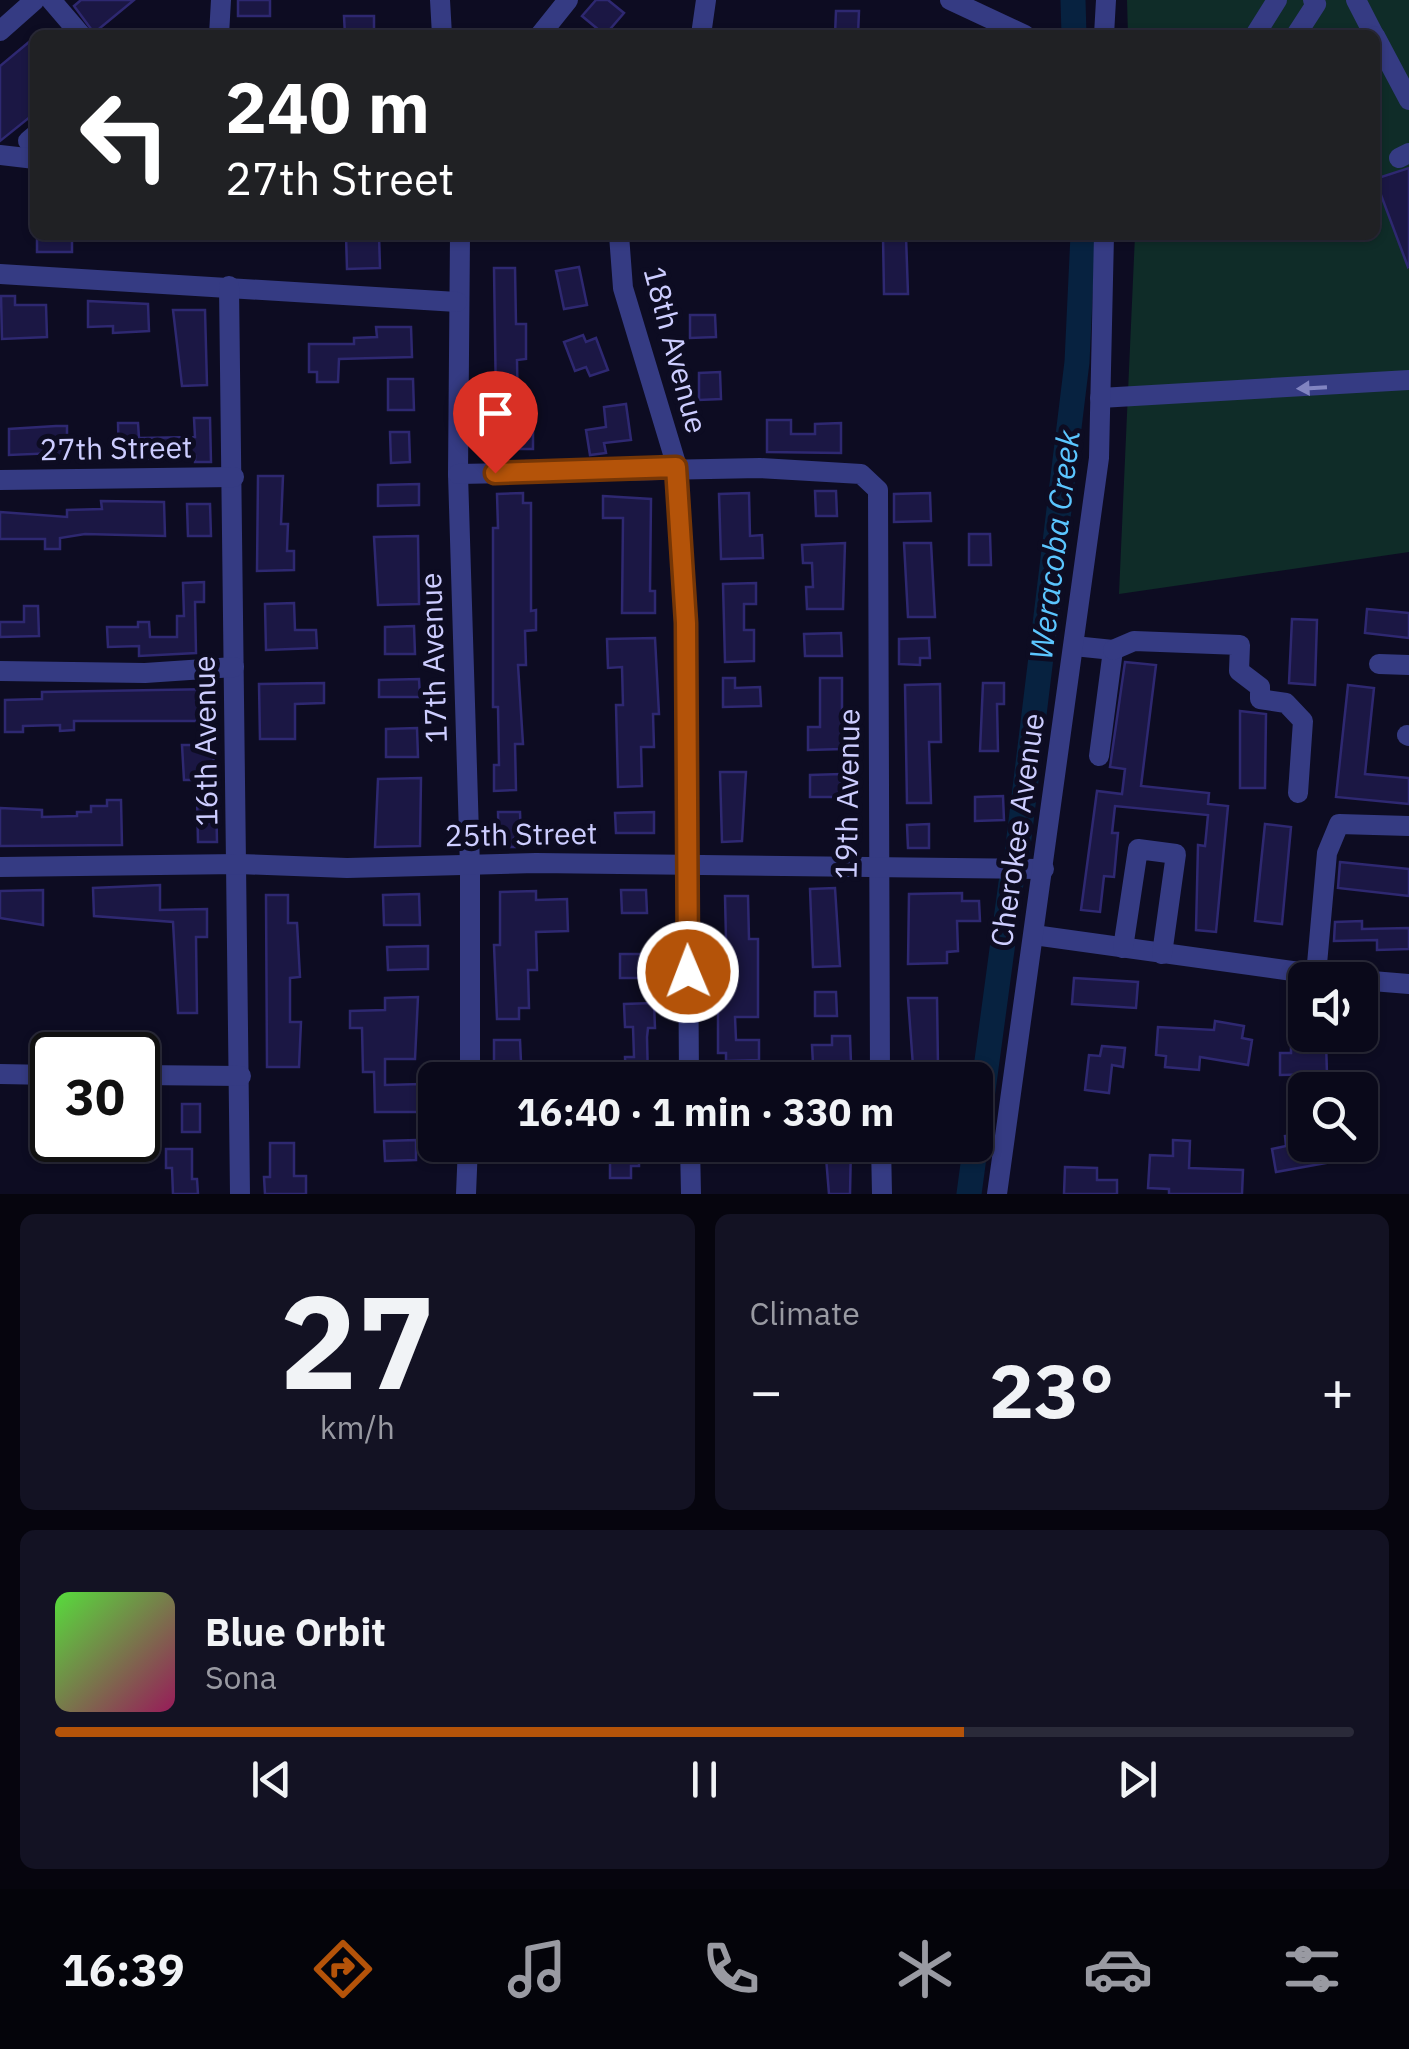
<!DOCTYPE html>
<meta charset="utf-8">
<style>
body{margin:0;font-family:"IBM Plex Sans",sans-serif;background:#131223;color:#f1f3f6;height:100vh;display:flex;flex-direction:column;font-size:38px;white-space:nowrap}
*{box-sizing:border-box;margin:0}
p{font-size:32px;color:#999aa2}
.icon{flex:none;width:55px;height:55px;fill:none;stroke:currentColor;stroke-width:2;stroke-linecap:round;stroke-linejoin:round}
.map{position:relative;height:1194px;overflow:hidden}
.drawer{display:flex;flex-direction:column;gap:20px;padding:20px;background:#06050e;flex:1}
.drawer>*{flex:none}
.banner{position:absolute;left:30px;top:30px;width:1350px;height:210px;border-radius:15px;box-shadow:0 2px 8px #0004,0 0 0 2px #2a2a39;background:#202124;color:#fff;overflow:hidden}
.fabs{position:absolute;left:1288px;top:962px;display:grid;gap:20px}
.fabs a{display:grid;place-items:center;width:90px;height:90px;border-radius:15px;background:#0a091a;box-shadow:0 2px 8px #0004,0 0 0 2px #2a2a39;font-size:50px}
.speed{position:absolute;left:30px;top:1032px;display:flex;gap:20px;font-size:50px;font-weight:700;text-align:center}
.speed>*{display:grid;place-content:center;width:130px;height:130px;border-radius:50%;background:#0a091a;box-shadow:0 2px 8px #0004,0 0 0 2px #2a2a39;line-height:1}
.speed .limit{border:5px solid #111;border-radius:15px;background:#fff;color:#111}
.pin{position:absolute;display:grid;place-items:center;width:85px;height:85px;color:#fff;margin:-102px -42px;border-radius:50% 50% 50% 0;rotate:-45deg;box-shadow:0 0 10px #0007}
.pin .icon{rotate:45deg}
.me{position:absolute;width:110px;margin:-55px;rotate:359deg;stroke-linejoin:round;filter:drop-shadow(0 0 8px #0008)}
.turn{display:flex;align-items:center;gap:35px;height:210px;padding:0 30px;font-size:45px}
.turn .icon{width:130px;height:130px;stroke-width:2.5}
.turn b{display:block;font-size:70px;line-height:85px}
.big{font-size:75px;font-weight:700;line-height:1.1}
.drawer .card{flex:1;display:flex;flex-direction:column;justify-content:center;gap:15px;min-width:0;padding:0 35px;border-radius:15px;background:#131223}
.drawer .dial{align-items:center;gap:0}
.dial b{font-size:130px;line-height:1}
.song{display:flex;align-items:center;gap:30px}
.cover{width:120px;height:120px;border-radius:15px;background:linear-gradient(135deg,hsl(110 70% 55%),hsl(330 70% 35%))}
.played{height:10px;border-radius:5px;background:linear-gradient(90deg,#b45309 70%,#2a2a39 70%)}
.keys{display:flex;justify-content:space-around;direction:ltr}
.heat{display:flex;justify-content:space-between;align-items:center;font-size:55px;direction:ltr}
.drawer .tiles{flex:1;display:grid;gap:20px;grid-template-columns:1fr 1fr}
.card:last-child{grid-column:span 2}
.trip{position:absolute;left:418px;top:1062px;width:575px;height:100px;border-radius:15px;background:#0a091a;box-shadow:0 2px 8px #0004,0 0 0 2px #2a2a39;font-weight:700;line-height:100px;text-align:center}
.tabs{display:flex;height:160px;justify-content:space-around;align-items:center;background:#04040a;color:#999aa2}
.tabs .icon{width:70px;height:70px}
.tabs .selected{color:#b45309}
.tabs b{font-size:45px;color:#f1f3f6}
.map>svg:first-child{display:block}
</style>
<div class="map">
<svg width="1409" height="1194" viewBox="0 0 1409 1194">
<rect width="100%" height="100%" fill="#0d0c22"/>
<path fill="#0f2c28" d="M1127 0H1409V552L1119 594 1135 235H1375V35H1128Z"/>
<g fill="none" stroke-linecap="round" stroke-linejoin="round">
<g stroke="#072240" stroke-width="25">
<path d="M1073 0 1074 35"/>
<path d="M1017 854 1077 362 1083 235"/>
<path d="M969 1194 1011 883"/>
</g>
</g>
<g fill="#1b1744" stroke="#2e2871" stroke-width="2.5">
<path d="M81 0H134L94 33 74 6Z"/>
<rect x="238" y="0" width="32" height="16"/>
<path d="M596 0H608L624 13 605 35 582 16Z"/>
<path d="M836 11H859L858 35H835Z"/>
<path d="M344 16H374V35H345Z"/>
<path d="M35 37V113L0 141V66Z"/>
<path d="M1409 168V266L1408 267 1375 179Z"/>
<rect x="37" y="235" width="35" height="17"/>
<path d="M346 235H379L380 268 347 269Z"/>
<path d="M883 236H906L908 294H884Z"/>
<path d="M579 267 587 305 564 309 556 271Z"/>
<path d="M494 268H515L516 324H526V359L517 360 518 419 524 418V429H533V449H505L504 404H496Z"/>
<path d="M1 296H15V305H46L47 337 2 339Z"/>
<path d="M88 301 148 304 149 331 113 333V326L88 327Z"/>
<path d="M173 310H205L207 385 182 386Z"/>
<path d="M690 315H715L716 337 690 338Z"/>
<path d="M376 327H411L412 357 339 359 338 382H317V372H309V344H354V338L377 337Z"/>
<path d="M583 335 586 342 596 338 608 370 590 376 586 367 575 371 564 342Z"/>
<path d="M720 372 721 399 699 400V373Z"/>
<path d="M388 379H413L414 410H388Z"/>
<path d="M626 404 631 440 604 443 606 453 590 455 586 430 606 427 604 407Z"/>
<path d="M194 418H210L211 462H195V456L119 460 118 423H138L139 438 195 437Z"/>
<path d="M767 420H791V434H815V424L841 423V453L767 452Z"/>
<path d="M56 426H67V459H57L56 453 9 455V429Z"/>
<path d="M390 432H409L410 462 391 463Z"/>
<path d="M258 476H283L281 524H288L287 551H294V570L257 571Z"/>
<path d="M419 484V505L378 506V485Z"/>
<path d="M815 491H836L837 516H816Z"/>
<path d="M523 493V503H531V611L536 610V630L525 631 526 665H518L523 744H515L516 790 494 791V765H499L498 707H493V528H498L497 494Z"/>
<path d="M749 493 750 536 762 535 763 558 721 559 719 494Z"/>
<path d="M930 493 931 521 894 522V494Z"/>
<path d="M603 496 651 499 650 591H655V613H622L623 518H603Z"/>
<path d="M101 501 164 502 165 536 85 534 60 538V549H45V539H0V512L67 517V510L102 509Z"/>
<path d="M187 504H210L211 536H188Z"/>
<path d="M969 534H990L991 565H969Z"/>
<path d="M418 536 419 604 378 605 374 537Z"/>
<path d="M845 543 843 609H807L806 587H813L812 563H803L802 545Z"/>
<path d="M904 543H931L935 617H908Z"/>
<path d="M204 582V602H195L196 653 139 656V646L108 647 107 627H138V622H149L150 637H177V616H184L183 583Z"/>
<path d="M756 583V604H744V630H754V661L725 662 723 584Z"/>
<path d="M294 603 295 630H316L317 648 266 650 265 604Z"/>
<path d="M24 606H38L39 636 0 637V622H24Z"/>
<path d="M1367 609 1409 613V638L1365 633Z"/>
<path d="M1292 619 1317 620 1315 685 1289 683Z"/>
<path d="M414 626 415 654H385V627Z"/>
<path d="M841 633 842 656H805L804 634Z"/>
<path d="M655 638 659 714H653L654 747H641L642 786 618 787 616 705H623L622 667 608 668 607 639Z"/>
<path d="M929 638 930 658H920V665L899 664V639Z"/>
<path d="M1125 662 1156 665 1141 786 1209 793 1208 804 1228 806 1216 932 1196 930 1198 845 1205 846 1208 815 1115 806 1112 833H1118L1114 877 1104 876 1100 912 1081 910 1097 791 1122 794 1125 769 1110 767Z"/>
<path d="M723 678H735V688L760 687 761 706 723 707Z"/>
<path d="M820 678H842V749L808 750V727H820Z"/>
<path d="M419 679 420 697H379V680Z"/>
<path d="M324 683V703L295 704V739H260L259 684Z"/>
<path d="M983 683H1004V704H997L998 751H980Z"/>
<path d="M940 684 941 742H929L931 803H907L905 685Z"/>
<path d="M1348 685 1374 688 1365 774 1409 778V804L1336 797Z"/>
<path d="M214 689 215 721H74V730L60 731V725L23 726V732H5V700L42 699V692Z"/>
<path d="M1240 711 1266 714 1265 788H1240Z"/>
<path d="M417 728 418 757H386V729Z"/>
<path d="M182 745H213L214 764H203V780H184Z"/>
<path d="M720 772H746L742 841 722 842Z"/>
<path d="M841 774V797H810V775Z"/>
<path d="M421 778 420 846 375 847 378 779Z"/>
<path d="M197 796H216L217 842H198Z"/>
<path d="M1003 796 1004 820 975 821V797Z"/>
<path d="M107 800H121L122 845 0 846V808L42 810V817L77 816V812H91V806H107Z"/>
<path d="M498 812H520L521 838H514L515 847H499Z"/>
<path d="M654 812V833H616L615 813Z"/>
<path d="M929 824V848H908L907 825Z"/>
<path d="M1265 824 1291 827 1282 924 1255 921Z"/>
<path d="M1340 862 1409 869V896L1338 888Z"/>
<path d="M160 885V910L207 909V937H196L197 1013H178L173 922 94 916 93 888Z"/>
<path d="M835 888 840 966 813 967 810 889Z"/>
<path d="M43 890V925L0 918V891Z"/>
<path d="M621 890H646L647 913H622Z"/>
<path d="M536 891V900L567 899 568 931 536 932 537 970H528L529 1008H519V1019H497L494 945H500V892Z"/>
<path d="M962 893V901H979L980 921H957L958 951 947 952V963L908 964 909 894Z"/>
<path d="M419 894 420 925H384L383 895Z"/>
<path d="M266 895H288V923H297L300 977 290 978V1022H301L299 1067H267Z"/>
<path d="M725 896H748L749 939H758V1017H735L736 1040H759V1060L726 1061V1053H718V940H726Z"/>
<path d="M1362 921V929L1409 928V949L1377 950V940L1334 941 1335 922Z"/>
<path d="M428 946V969L388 970 387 947Z"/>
<rect x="620" y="954" width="30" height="24"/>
<path d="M1074 978 1138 982 1136 1008 1072 1004Z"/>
<path d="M815 992H836L837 1016H815Z"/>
<path d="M418 997 415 1059H385V1085L421 1084 422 1112H375L374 1072H363L362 1028H350V1011L385 1010V998Z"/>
<path d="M908 998H937L938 1066H913Z"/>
<path d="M654 1003 655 1028H648L647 1037 648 1080H626L625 1057H634L633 1027H625L624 1004Z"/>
<path d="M1215 1021 1244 1026 1242 1038 1252 1040 1248 1065 1200 1057 1199 1070 1165 1067 1166 1056 1156 1055 1158 1027 1214 1030Z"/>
<path d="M832 1036H850L851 1063 813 1064 812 1045H832Z"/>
<path d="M494 1040H520L521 1062H494Z"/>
<path d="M1291 1042H1326L1327 1074 1280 1075V1053H1291Z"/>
<path d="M1102 1046 1125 1048 1123 1067 1112 1065 1109 1093 1085 1090 1089 1055 1100 1056Z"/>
<rect x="182" y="1104" width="18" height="28"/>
<path d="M1299 1134 1305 1145H1334L1337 1161 1276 1172 1272 1149 1286 1146 1285 1136Z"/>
<path d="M416 1140V1160L385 1161 384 1141Z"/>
<path d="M1173 1140 1190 1141 1189 1168 1243 1170 1242 1194H1169V1189L1148 1188 1150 1155 1173 1156Z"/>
<path d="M270 1143H294V1176H306V1194H265L264 1177H270Z"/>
<path d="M825 1145H851L850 1194H829Z"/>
<path d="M639 1148V1166H631V1178H610V1149Z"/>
<path d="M166 1149H192V1179H197L198 1194H173L172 1168H166Z"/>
<path d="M1065 1167 1097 1168V1180H1117V1194H1064Z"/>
</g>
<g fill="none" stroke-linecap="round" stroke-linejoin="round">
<g stroke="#353b83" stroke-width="20">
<path d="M51 0 81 35"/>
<path d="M440 0 442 35"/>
<path d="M950 0 1025 35"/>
<path d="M1356 0 1374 35"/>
<path d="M0 31 35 0"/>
<path d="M219 35 221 0"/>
<path d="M540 35 568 0"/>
<path d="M701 35 706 0"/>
<path d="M1104 35 1106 0"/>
<path d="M1255 35 1277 0"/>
<path d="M1296 35 1316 4 1313 0"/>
<path d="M1375 36 1409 100"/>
<path d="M28 141 35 135"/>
<path d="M0 155 35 159"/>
<path d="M1399 158 1409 153"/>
<path d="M460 235 458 474 470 867V1080"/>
<path d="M619 235 623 288 677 467 686 623 689 1080"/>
<path d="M0 274 457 302"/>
<path d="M229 286 240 1194"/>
<path d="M1100 398 1409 380"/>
<path d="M458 474 760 468 861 474 878 490 880 1080"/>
<path d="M0 480 234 477"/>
<path d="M1074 646 1113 650 1099 756"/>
<path d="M1113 650 1134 641 1240 645 1239 671 1260 687V699L1286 703 1303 721 1298 793"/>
<path d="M1379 664 1409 665"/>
<path d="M0 671 145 673 234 667"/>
<path d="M1407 735 1409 736"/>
<path d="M0 867 239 864 347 868 536 863 1044 869"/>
<path d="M1034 935 1357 980"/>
<path d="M1123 948 1138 849 1176 854 1162 954"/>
<path d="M1316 975 1327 853 1339 824 1409 826"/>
<path d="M1360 980 1409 984"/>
<path d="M0 1074 52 1075"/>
<path d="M138 1075 241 1076"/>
<path d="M690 1145 691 1194"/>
<path d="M881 1145 882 1194"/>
<path d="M466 1194 468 1145"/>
<path d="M997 1194 1099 458 1104 235"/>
</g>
</g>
<defs><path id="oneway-solid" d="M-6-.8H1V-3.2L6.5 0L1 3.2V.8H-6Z" transform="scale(2.5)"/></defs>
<use fill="#8184c1" href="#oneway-solid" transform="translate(1312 388) rotate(177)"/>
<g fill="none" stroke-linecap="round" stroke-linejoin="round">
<defs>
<path id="route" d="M495 473 676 467 686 623 688 972"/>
</defs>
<use href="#route" stroke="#753606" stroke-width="25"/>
<use href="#route" stroke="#b45309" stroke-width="18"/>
</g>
<g text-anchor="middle" stroke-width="10" stroke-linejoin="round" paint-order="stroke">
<g font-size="30" fill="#cdcdff" stroke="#0d0c22">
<text transform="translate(675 350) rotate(75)" y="10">18th Avenue</text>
<text transform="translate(116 449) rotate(-1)" y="10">27th Street</text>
<text transform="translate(434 658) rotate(-92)" y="10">17th Avenue</text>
<text transform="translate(206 741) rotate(-91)" y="10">16th Avenue</text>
<text transform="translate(848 794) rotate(-89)" y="10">19th Avenue</text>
<text transform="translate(1018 830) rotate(-82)" y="10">Cherokee Avenue</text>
<text transform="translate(521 835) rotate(-1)" y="10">25th Street</text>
</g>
<g font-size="32" font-style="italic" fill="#5bc6ff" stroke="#0d0c22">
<text transform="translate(1055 545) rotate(-83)" y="11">Weracoba Creek</text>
</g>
</g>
</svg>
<div class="fabs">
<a><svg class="icon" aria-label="sound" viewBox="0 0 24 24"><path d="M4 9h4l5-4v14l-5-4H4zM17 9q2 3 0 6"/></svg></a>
<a><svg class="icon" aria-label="search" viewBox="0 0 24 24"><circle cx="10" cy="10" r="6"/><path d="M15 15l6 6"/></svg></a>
</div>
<div class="speed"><div class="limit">30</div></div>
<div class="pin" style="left:495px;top:473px;background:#d93025"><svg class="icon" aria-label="arrive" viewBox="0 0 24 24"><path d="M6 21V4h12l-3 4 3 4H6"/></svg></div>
<svg class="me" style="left:688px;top:972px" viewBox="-20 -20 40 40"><circle r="17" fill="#b45309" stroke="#fff" stroke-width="3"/><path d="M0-11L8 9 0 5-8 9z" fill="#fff"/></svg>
<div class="trip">16:40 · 1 min · 330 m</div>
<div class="banner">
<div class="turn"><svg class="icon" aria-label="left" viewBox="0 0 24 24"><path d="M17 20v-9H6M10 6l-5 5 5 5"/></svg><div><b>240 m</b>27th Street</div></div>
</div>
</div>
<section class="drawer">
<div class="tiles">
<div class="card dial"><b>27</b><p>km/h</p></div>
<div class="card"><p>Climate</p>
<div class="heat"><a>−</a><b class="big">23°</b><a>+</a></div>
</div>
<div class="card">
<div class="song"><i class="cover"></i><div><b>Blue Orbit</b><p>Sona</p></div></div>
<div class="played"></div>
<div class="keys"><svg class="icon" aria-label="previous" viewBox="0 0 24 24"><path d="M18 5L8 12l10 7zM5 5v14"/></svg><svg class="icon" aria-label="pause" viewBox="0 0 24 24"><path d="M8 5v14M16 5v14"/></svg><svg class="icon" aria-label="next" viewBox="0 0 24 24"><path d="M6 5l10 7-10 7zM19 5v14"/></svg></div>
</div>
</div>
</section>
<nav class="tabs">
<b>16:39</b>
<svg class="icon selected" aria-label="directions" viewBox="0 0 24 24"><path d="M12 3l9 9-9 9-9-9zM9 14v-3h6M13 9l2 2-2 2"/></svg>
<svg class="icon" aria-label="music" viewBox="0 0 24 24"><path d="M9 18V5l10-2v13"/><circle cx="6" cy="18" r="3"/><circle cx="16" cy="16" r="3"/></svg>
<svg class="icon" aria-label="phone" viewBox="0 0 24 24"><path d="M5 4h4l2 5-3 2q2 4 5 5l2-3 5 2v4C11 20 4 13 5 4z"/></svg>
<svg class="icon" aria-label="climate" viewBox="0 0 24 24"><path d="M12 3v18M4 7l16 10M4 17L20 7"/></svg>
<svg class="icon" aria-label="car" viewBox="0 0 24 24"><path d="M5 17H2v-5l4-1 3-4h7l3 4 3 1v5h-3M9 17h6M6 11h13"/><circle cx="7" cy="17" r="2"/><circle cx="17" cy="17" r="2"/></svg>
<svg class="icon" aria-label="filters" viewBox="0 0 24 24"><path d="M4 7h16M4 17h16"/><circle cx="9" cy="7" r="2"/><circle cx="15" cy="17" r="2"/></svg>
</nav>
